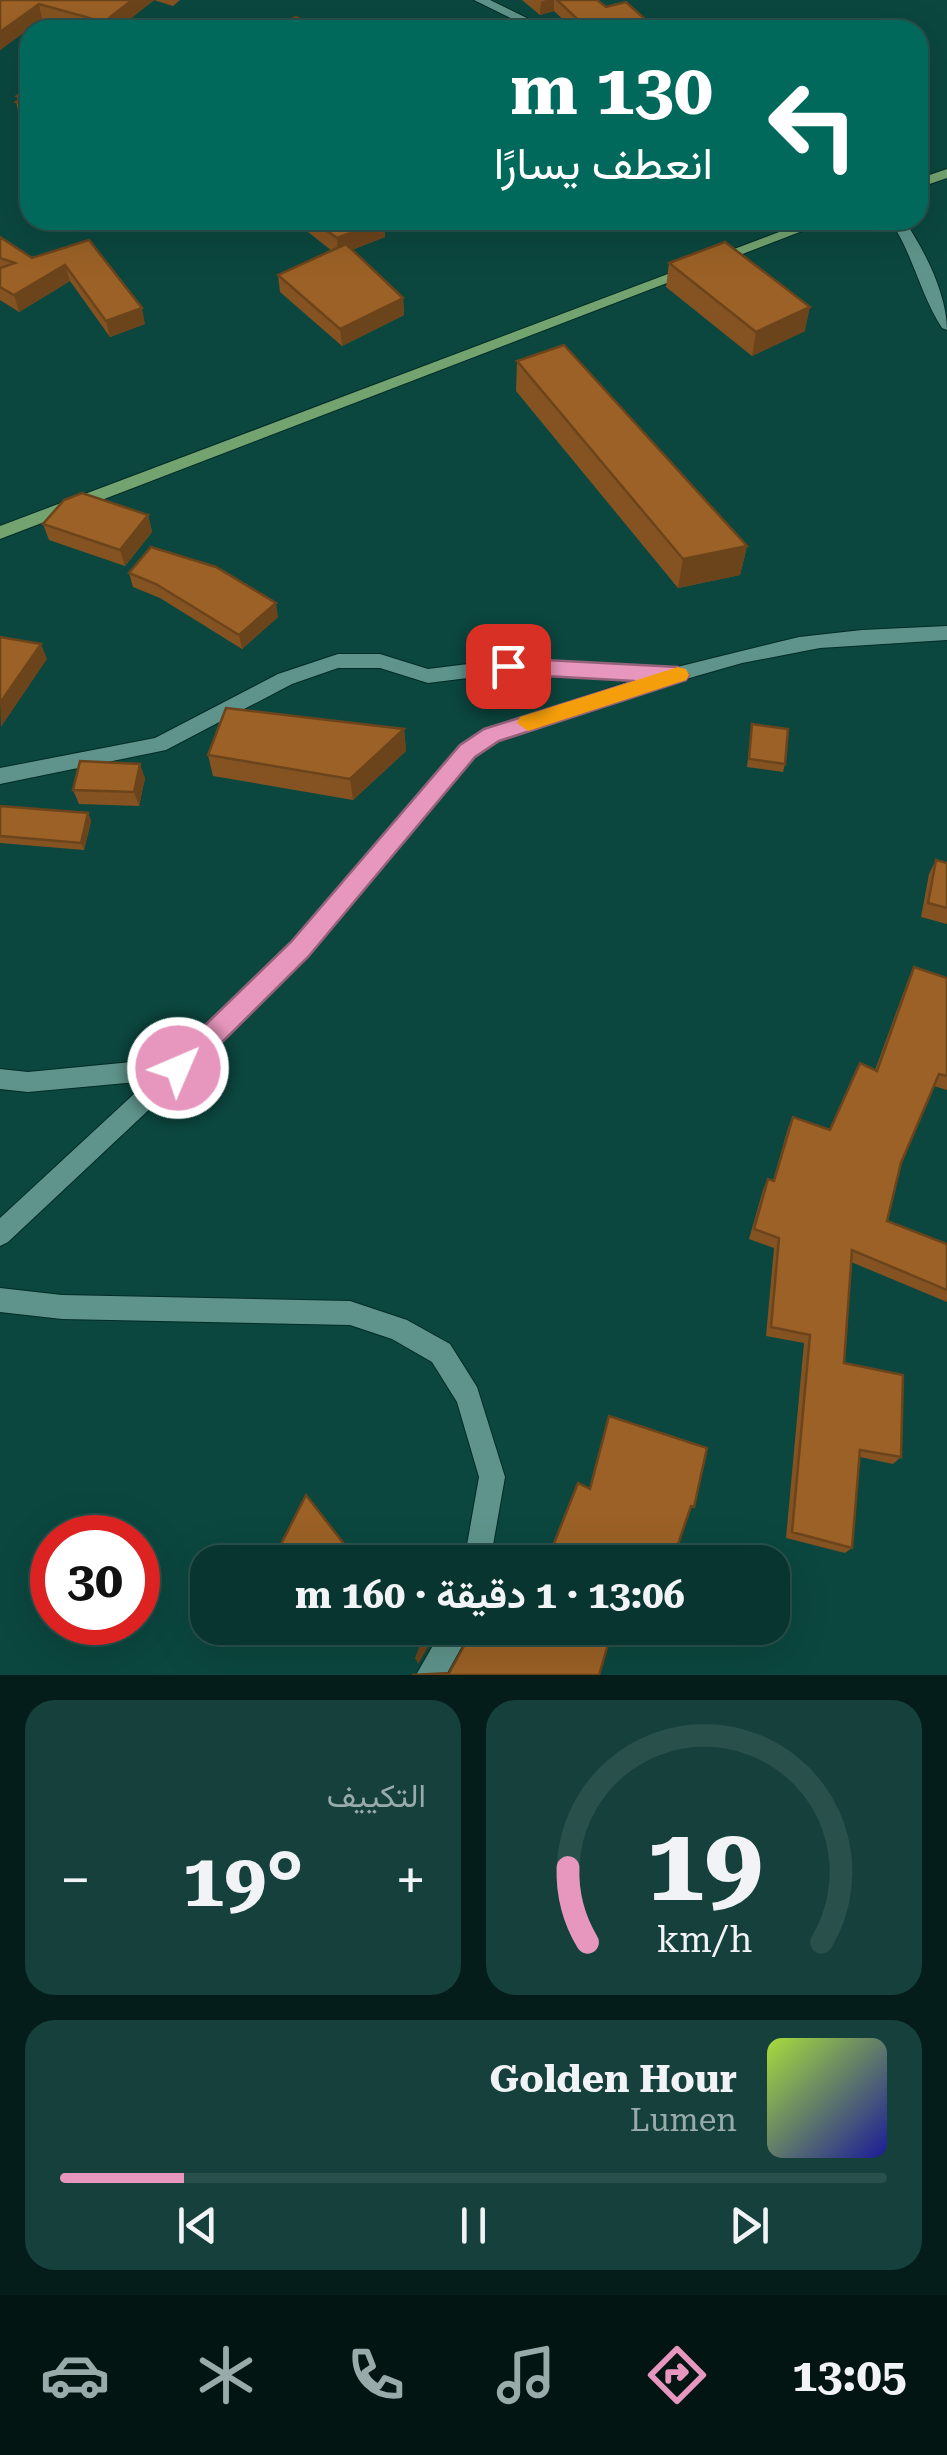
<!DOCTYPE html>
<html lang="ar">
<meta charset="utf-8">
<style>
body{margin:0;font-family:"Roboto Serif",Vazirmatn,serif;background:#16403b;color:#f1f3f6;direction:rtl;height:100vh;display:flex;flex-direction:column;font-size:38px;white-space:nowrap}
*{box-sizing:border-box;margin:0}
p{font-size:32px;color:#98abaa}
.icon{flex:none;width:55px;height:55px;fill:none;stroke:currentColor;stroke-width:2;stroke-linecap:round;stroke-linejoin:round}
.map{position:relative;height:1675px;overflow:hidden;direction:ltr}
.details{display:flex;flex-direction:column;gap:25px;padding:25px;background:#041d1a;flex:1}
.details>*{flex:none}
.guide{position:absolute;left:20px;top:20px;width:908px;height:210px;border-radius:30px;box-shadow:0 10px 40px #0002,0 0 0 2px #29504b;direction:rtl;background:#00695c;color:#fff;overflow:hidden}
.speed{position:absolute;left:30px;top:1515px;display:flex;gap:20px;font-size:50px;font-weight:700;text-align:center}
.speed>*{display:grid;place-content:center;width:130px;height:130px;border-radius:50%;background:#08352f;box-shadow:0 10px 40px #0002,0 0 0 2px #29504b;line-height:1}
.speed .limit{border:15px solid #d22;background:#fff;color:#111}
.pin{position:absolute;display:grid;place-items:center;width:85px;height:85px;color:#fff;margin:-42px;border-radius:20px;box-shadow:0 5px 15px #0006}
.me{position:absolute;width:110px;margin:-55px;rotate:45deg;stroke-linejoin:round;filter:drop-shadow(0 0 8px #0008)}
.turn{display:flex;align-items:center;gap:35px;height:210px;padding:0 50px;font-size:45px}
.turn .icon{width:130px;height:130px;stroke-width:2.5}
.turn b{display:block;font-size:70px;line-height:85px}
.big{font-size:75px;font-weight:700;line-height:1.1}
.details .widget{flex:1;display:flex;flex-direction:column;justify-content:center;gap:15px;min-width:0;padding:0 35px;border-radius:30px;background:#16403b}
.details .dial{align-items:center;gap:0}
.dial svg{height:260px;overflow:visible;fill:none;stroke:#29504b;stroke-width:7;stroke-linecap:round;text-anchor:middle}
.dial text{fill:#f1f3f6;stroke:none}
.song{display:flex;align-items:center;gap:30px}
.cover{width:120px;height:120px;border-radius:15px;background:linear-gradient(135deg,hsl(80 70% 55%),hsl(240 70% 35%))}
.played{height:10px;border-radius:5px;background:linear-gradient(90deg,#e797bd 15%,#29504b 15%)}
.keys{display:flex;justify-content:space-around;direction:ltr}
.heat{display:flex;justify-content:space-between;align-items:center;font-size:55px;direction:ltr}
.details .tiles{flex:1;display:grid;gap:25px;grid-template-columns:1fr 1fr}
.widget:last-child{grid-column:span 2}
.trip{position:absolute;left:190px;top:1545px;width:600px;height:100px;border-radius:30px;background:#08352f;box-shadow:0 10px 40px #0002,0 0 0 2px #29504b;font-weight:700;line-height:100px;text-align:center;direction:rtl}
.tab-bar{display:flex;height:160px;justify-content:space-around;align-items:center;background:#031513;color:#98abaa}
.tab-bar .icon{width:70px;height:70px}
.tab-bar .current{color:#e797bd}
.tab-bar b{font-size:45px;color:#f1f3f6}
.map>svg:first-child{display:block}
</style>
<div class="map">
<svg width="947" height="1675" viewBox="0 0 947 1675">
<rect width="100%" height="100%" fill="#0b473f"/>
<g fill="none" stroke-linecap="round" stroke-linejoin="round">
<defs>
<g id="street">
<path d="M474 0H490L551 30H535Z"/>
<path d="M890 220H904C924 249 947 294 947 330L942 328C920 294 913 254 890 220Z"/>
<path d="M947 626V640L820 648 742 663 637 693 498 740 475 756 306 955 186 1075 8 1242 0 1246V1218L148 1081 28 1092 0 1089V1069L28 1072 173 1058 292 943 461 746 484 730 634 680 508 673 428 683 380 668H338L292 684 166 750 0 784V768L155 738 278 674 338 654H380L428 669 508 659 669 669 799 637 862 630Z"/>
<path d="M0 1288 62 1295 350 1301 407 1320 450 1344 477 1387 505 1477 490 1562H464L479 1477 457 1402 432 1362 392 1339 350 1325 62 1319 0 1312Z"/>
<path d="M443 1628H472L446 1675H416Z"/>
</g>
<g id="secondary">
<path d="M947 169V178L918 188V179Z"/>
<path d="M811 220H831L0 539V526Z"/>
</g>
</defs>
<use href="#street" stroke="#002b26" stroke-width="2"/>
<use href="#secondary" stroke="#002b26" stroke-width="2"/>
<use href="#street" fill="#5e948b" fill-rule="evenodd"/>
<use href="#secondary" fill="#73a470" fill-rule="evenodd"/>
</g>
<g fill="#855321">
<path d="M0 0H180L173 6 154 0 116 30H81L42 19 0 50Z"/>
<path d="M522 0H597L606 7 657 30H574L554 11 540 15Z"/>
<path d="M30 86V121L20 118 16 102 18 101 17 96Z"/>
<path d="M302 220H383L385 237 352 250 403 298 404 315 342 346 280 292 278 275 332 251 303 228Z"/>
<path d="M0 237 32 258 89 240 145 324 110 337 70 281 19 312 0 300Z"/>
<path d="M669 263 805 331 752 356 666 287Z"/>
<path d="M517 361 747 546 740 575 678 588 516 391Z"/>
<path d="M148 515 152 532 125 566 49 540 43 524Z"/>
<path d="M129 573 278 617 242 649 160 598 133 587Z"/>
<path d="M752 724 785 764 783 772 747 767Z"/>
<path d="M404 729 406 751 353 800 213 776 208 755Z"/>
<path d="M145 778 139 806 79 804 73 790Z"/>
<path d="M0 806 88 813 91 821 84 850 0 843Z"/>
<path d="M936 860 947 863V924L921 917 929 874Z"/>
<path d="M914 967 947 978V1090L934 1086 901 1163 887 1221 947 1244V1302L851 1262 844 1363 901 1457 893 1464 860 1457 852 1548 845 1553 786 1538 804 1343 766 1336 774 1248 749 1239 763 1190 768 1179 773 1181 788 1128 793 1117 829 1129 875 1070 908 980Z"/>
</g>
<g fill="#6c441b">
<path d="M132 0H154L116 30H105L104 22Z"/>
<path d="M546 0H554V11L540 15 541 2Z"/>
<path d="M39 4 42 19 0 50V32Z"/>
<path d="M384 221 385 237 338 255 337 238Z"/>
<path d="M65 265 70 281 19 312 14 295Z"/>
<path d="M403 298 404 315 342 346 340 329Z"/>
<path d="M810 307 805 331 752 356 756 332Z"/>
<path d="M142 308 145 324 110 337 106 321Z"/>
<path d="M148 515 152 532 125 566 120 550Z"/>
<path d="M747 546 740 575 678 588 683 559Z"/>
<path d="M276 603 278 617 242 649 239 635Z"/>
<path d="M41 644 47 659 1 727 0 703Z"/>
<path d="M404 729 406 751 353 800 350 779Z"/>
<path d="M140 764 145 778 139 806 134 792Z"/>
<path d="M88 813 91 821 84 850 81 843Z"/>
<path d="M349 1628H355L337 1646 335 1642Z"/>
<path d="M435 1628H439L418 1664 416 1659Z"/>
</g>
<g fill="#9b6126" stroke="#6c441b" stroke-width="2.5">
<path d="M0 0H132L104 22 39 4 0 32Z"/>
<path d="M557 0H597L606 7 626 2 657 30H589Z"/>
<path d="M296 17 322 30H269Z"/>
<path d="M30 86V108L16 102 23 97 17 96Z"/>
<path d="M312 220H383L384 221 337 238Z"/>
<path d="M0 237 32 258 89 240 142 308 106 321 65 265 14 295 0 287V268L15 263 0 258Z"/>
<path d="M725 242 810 307 756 332 669 263Z"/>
<path d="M346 244 403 298 340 329 278 275Z"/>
<path d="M564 345 747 546 683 559 517 361Z"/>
<path d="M82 493 148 515 120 550 43 524 64 500Z"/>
<path d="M151 547 216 567 276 603 239 635 156 584 129 573Z"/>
<path d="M0 637 41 644 0 703Z"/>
<path d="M226 708 404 729 350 779 208 755Z"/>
<path d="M752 724 788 729 785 764 749 759Z"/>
<path d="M80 761 140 764 134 792 73 790Z"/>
<path d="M0 806 88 813 81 843 0 836Z"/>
<path d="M936 860 947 863V908L928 903Z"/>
<path d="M914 967 947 978V1076L939 1074 901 1163 887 1221 947 1244V1290L852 1250 844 1363 903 1375 901 1457 860 1450 852 1548 792 1532 810 1335 771 1327 779 1238 754 1229 768 1179 774 1181 793 1117 830 1130 860 1063 877 1071Z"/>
<path d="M609 1416 707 1448 694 1507 691 1506 672 1562H535L540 1546 551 1551 578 1483 590 1489Z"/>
<path d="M306 1495 358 1562H272Z"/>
<path d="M323 1628H349L335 1642Z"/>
<path d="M428 1628H435L416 1659Z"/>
<path d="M474 1628H479L509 1640 513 1628H613L599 1675H412L449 1673Z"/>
</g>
<path fill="#e797bd" stroke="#96627b" stroke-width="2.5" d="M508 658 678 667 689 675 686 680 499 741 475 757 308 957 187 1077 178 1080 169 1077 166 1068 169 1060 291 942 460 745 484 729 635 681 508 674 498 666Z"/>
<path fill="#f59e0b" d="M678 667 686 669 689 675 686 680 528 731 517 723 520 717Z"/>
</svg>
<div class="speed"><div class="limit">30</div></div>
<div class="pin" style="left:508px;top:666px;background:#d93025"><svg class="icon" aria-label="arrive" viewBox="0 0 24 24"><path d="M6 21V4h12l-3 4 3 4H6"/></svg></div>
<svg class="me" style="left:178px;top:1068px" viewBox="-20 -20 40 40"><circle r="17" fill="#e797bd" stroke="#fff" stroke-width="3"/><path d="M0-11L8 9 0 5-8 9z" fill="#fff"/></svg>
<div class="trip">13:06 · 1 دقيقة · 160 m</div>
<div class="guide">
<div class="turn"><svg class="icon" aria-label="left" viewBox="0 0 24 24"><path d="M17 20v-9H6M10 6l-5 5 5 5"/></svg><div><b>130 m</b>انعطف يسارًا</div></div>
</div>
</div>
<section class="details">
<div class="tiles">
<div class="widget dial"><svg viewBox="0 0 100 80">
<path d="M14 69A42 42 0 1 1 86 69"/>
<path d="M14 69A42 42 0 0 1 8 46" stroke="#e797bd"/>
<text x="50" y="56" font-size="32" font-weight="700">19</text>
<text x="50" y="72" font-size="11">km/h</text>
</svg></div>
<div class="widget"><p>التكييف</p>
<div class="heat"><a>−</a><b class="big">19°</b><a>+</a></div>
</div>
<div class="widget">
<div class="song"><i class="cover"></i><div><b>Golden Hour</b><p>Lumen</p></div></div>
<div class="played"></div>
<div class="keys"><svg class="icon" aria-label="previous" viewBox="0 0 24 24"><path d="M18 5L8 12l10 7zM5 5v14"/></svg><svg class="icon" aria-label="pause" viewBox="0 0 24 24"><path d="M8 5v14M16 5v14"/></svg><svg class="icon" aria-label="next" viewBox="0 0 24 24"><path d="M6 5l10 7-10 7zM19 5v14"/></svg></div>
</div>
</div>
</section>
<nav class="tab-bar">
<b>13:05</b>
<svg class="icon current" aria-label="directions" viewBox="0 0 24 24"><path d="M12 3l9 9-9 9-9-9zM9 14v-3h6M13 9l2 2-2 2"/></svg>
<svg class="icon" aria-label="music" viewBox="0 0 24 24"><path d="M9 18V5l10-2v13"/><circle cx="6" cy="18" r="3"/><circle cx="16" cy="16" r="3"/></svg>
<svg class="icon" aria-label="phone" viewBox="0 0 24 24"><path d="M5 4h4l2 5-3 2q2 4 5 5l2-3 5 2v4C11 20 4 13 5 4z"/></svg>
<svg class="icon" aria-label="climate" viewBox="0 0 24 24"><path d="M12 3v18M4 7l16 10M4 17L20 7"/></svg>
<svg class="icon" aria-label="car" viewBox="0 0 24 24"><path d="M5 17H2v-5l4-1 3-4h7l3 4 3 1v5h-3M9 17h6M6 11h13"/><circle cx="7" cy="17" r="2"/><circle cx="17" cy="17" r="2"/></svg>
</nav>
